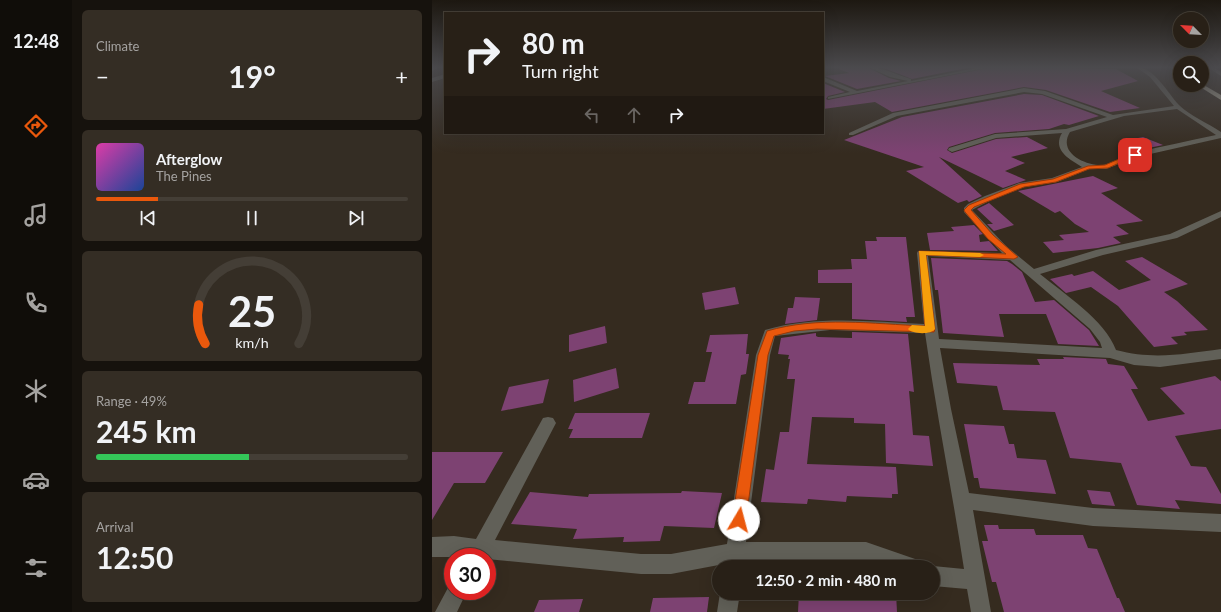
<!DOCTYPE html>
<meta charset="utf-8">
<style>
body{margin:0;font-family:Lato,sans-serif;background:#342d24;color:#f1f3f6;height:100vh;display:flex;flex-direction:column;font-size:15px;white-space:nowrap}
*{box-sizing:border-box;margin:0}
p{font-size:13px;color:#a5a3a1}
.icon{flex:none;width:22px;height:22px;fill:none;stroke:currentColor;stroke-width:2;stroke-linecap:round;stroke-linejoin:round}
.map{position:relative;flex:1;overflow:hidden}
.drawer{display:flex;flex-direction:column;gap:10px;padding:10px;background:#16120d;width:360px}
.drawer>*{flex:none}
.guide{position:absolute;left:12px;top:12px;width:380px;height:122px;border-radius:0px;box-shadow:0 4px 16px #0002,0 0 0 1px #443e36;background:#282017;color:#f1f3f6;overflow:hidden}
.needle{width:26px;rotate:294deg}
.controls{position:absolute;left:741px;top:12px;display:grid;gap:8px}
.controls a{display:grid;place-items:center;width:36px;height:36px;border-radius:50%;background:#282017;box-shadow:0 4px 16px #0002,0 0 0 1px #443e36;font-size:20px}
.speed{position:absolute;left:12px;top:548px;display:flex;gap:8px;font-size:20px;font-weight:700;text-align:center}
.speed>*{display:grid;place-content:center;width:52px;height:52px;border-radius:50%;background:#282017;box-shadow:0 4px 16px #0002,0 0 0 1px #443e36;line-height:1}
.speed .limit{border:6px solid #d22;background:#fff;color:#111}
.pin{position:absolute;display:grid;place-items:center;width:34px;height:34px;color:#fff;margin:-17px;border-radius:8px;box-shadow:0 2px 6px #0006}
.me{position:absolute;width:44px;margin:-22px;rotate:8deg;stroke-linejoin:round;filter:drop-shadow(0 0 3px #0008)}
.turn{display:flex;align-items:center;gap:14px;height:84px;padding:0 12px;font-size:18px}
.turn .icon{width:52px;height:52px;stroke-width:2.5}
.turn b{display:block;font-size:28px;line-height:34px}
.lanes{display:flex;align-items:center;height:38px;padding:0 12px;background:#0003;justify-content:center;gap:20px;direction:ltr}
.lanes .off{opacity:.35}
.big{font-size:30px;font-weight:700;line-height:1.1}
.drawer .card{flex:1;display:flex;flex-direction:column;justify-content:center;gap:6px;min-width:0;padding:0 14px;border-radius:6px;background:#342d24}
.drawer .dial{align-items:center;gap:0}
.dial svg{height:104px;overflow:visible;fill:none;stroke:#443e36;stroke-width:7;stroke-linecap:round;text-anchor:middle}
.dial text{fill:#f1f3f6;stroke:none}
.song{display:flex;align-items:center;gap:12px}
.cover{width:48px;height:48px;border-radius:6px;background:linear-gradient(135deg,hsl(320 70% 55%),hsl(220 70% 35%))}
.played{height:4px;border-radius:2px;background:linear-gradient(90deg,#ea580c 20%,#443e36 20%)}
.keys{display:flex;justify-content:space-around;direction:ltr}
.heat{display:flex;justify-content:space-between;align-items:center;font-size:22px;direction:ltr}
.charge{height:6px;border-radius:3px;background:linear-gradient(90deg,#34c759 49%,#443e36 0)}
.trip{position:absolute;left:280px;top:560px;width:228px;height:40px;border-radius:20px;background:#282017;box-shadow:0 4px 16px #0002,0 0 0 1px #443e36;font-weight:700;line-height:40px;text-align:center}
main{display:flex;flex:1;min-height:0}
.menu{display:flex;flex-direction:column;width:72px;justify-content:space-around;align-items:center;background:#100d09;color:#a5a3a1}
.menu .icon{width:28px;height:28px}
.menu .current{color:#ea580c}
.menu b{font-size:18px;color:#f1f3f6}
.map>svg:first-child{display:block}
</style>
<main>
<nav class="menu">
<b>12:48</b>
<svg class="icon current" aria-label="directions" viewBox="0 0 24 24"><path d="M12 3l9 9-9 9-9-9zM9 14v-3h6M13 9l2 2-2 2"/></svg>
<svg class="icon" aria-label="music" viewBox="0 0 24 24"><path d="M9 18V5l10-2v13"/><circle cx="6" cy="18" r="3"/><circle cx="16" cy="16" r="3"/></svg>
<svg class="icon" aria-label="phone" viewBox="0 0 24 24"><path d="M5 4h4l2 5-3 2q2 4 5 5l2-3 5 2v4C11 20 4 13 5 4z"/></svg>
<svg class="icon" aria-label="climate" viewBox="0 0 24 24"><path d="M12 3v18M4 7l16 10M4 17L20 7"/></svg>
<svg class="icon" aria-label="car" viewBox="0 0 24 24"><path d="M5 17H2v-5l4-1 3-4h7l3 4 3 1v5h-3M9 17h6M6 11h13"/><circle cx="7" cy="17" r="2"/><circle cx="17" cy="17" r="2"/></svg>
<svg class="icon" aria-label="filters" viewBox="0 0 24 24"><path d="M4 7h16M4 17h16"/><circle cx="9" cy="7" r="2"/><circle cx="15" cy="17" r="2"/></svg>
</nav>
<section class="drawer">
<div class="card"><p>Climate</p>
<div class="heat"><a>−</a><b class="big">19°</b><a>+</a></div>
</div>
<div class="card">
<div class="song"><i class="cover"></i><div><b>Afterglow</b><p>The Pines</p></div></div>
<div class="played"></div>
<div class="keys"><svg class="icon" aria-label="previous" viewBox="0 0 24 24"><path d="M18 5L8 12l10 7zM5 5v14"/></svg><svg class="icon" aria-label="pause" viewBox="0 0 24 24"><path d="M8 5v14M16 5v14"/></svg><svg class="icon" aria-label="next" viewBox="0 0 24 24"><path d="M6 5l10 7-10 7zM19 5v14"/></svg></div>
</div>
<div class="card dial"><svg viewBox="0 0 100 80">
<path d="M14 69A42 42 0 1 1 86 69"/>
<path d="M14 69A42 42 0 0 1 9 39" stroke="#ea580c"/>
<text x="50" y="56" font-size="32" font-weight="700">25</text>
<text x="50" y="72" font-size="11">km/h</text>
</svg></div>
<div class="card"><p>Range · 49%</p><b class="big">245 km</b><div class="charge"></div></div>
<div class="card"><p>Arrival</p><b class="big">12:50</b></div>
</section>
<div class="map">
<svg width="789" height="612" viewBox="0 0 789 612">
<rect width="100%" height="100%" fill="#352b1f"/>
<g fill="#7d4272">
<path d="M408 67H435L457 78 469 81 425 89 393 76 417 73 407 69Z"/>
<path d="M449 67H540L480 79Z"/>
<path d="M561 67 684 69 706 81 669 91 708 108 678 112 614 90 592 87 460 112 443 102 391 109V83L413 92 396 96 394 99 396 100Z"/>
<path d="M592 94 610 95 667 116 637 125 632 124 617 129 563 133 517 147 515 150 520 153 564 139 595 137 616 148 579 157 593 163 573 171 594 180 571 188 507 157 550 196 537 202 535 200 526 203 474 171 492 167 412 140 470 117Z"/>
<path d="M711 137 731 145 707 150 687 142Z"/>
<path d="M661 176 686 188 669 193 711 221 684 225 697 234 681 237 689 243 666 248 621 253 611 242 632 240 627 235 657 232 643 224 628 211 623 213 586 191Z"/>
<path d="M557 203 582 225 562 231 555 224H561L545 209Z"/>
<path d="M542 225 551 234 547 235 548 242 557 241 566 251 498 250 495 233 522 231 519 227Z"/>
<path d="M444 237H474L483 317H474L475 322 420 319V283H386V270L420 269 419 259H435L433 241H445Z"/>
<path d="M710 257 756 284 732 292 745 301 776 330 752 332 755 335 739 337 746 344 722 347 686 306 659 287 634 293 618 279 640 274 642 276 661 271 687 290 719 280 693 261Z"/>
<path d="M499 258 575 261 580 264 590 272 603 302 622 300 657 330 667 346 626 344 614 314H567L572 337 511 333 506 290H503Z"/>
<path d="M303 287 307 304 273 310 270 293Z"/>
<path d="M363 297 388 298 385 320 353 324 356 308H361Z"/>
<path d="M173 326 175 343 137 352V335Z"/>
<path d="M420 332 476 334 482 392 477 391 481 435 497 436 501 466 454 463 453 424 422 423V418L380 417 375 464 464 467 466 494H460V498L415 496 414 502 376 499 375 504 329 502 334 469 342 470 348 432H357L363 379H355L358 359H356L357 355 346 354 349 338 384 333V336L386 337 420 338Z"/>
<path d="M316 334 314 354H317L314 374 309 375 304 404H256L262 382H273L280 352H274L278 335Z"/>
<path d="M631 357 674 359 676 364 692 366 706 389H699L716 421 753 414 728 388 783 376 789 381V429L743 436 759 466 774 467 789 494V504L743 500 748 509 705 505 689 463 638 458 623 412 571 410 565 386 525 383 521 363 608 365 605 359H632Z"/>
<path d="M184 368 187 388 142 402 141 380Z"/>
<path d="M117 379 111 403 69 411 77 387Z"/>
<path d="M143 413H218L210 438H137L141 429H136Z"/>
<path d="M532 424 572 426 577 444H582L585 458 614 460 624 494 548 488 546 478H542Z"/>
<path d="M0 452H71L53 483H22L0 520Z"/>
<path d="M655 490 678 492 683 506 660 504Z"/>
<path d="M250 491 290 493 282 528 232 526 228 541 191 542 192 537 141 539 145 529 79 524 98 492 156 497 157 494 249 493Z"/>
<path d="M552 525H566L567 529H602L604 535H651L656 548 665 549 685 598H687L693 612H572L564 582H560L550 541H556Z"/>
<path d="M367 593H464L465 612H366Z"/>
<path d="M277 597 275 612H218L221 598Z"/>
<path d="M151 599 147 612H102L107 600Z"/>
</g>
<g fill="none" stroke-linecap="round" stroke-linejoin="round">
<g fill="#616058" fill-rule="evenodd">
<path d="M0 67H8L0 71Z"/>
<path d="M436 67C450 67 465 75 479 79V81L549 67H560L396 99V97L418 92 391 81V77L425 91 476 81 458 77Z"/>
<path d="M704 67C722 67 735 92 747 105 758 116 776 123 789 132V138L705 157 674 169H657L625 182 592 187 559 200 540 210 574 246 602 269 664 250 738 234 789 211V217L745 238 671 255 608 274C632 294 673 320 684 350 721 360 752 354 789 349V359L728 367 702 365 678 358 508 348 519 409 537 493 661 508 789 514V532L661 526 541 510 559 612H539L535 589 501 586V567H499L501 566 532 569C520 490 504 412 493 333L398 330 343 336 338 355 314 542H434L486 560 489 567H450L434 562H312L311 567H291L292 564 239 574H209L55 559V557H0V537L22 536 44 539 111 418 116 417 121 418 124 423 63 540 209 554H239L295 544 324 355 333 330C385 315 440 322 492 324L485 253 486 251 570 253 532 212V208L536 204 553 196 587 183 620 178 650 167C637 159 620 150 630 133L564 138 520 152 516 150 517 148 563 134 634 129 675 117 610 94 592 92 465 116 421 135H417V133L461 113 592 88 613 91 681 115 742 106 718 77ZM745 109 784 135C757 141 730 146 703 153 692 155 682 164 671 165 654 166 625 153 638 132L692 116ZM496 256 578 260 658 329 668 342 670 348 507 339Z"/>
<path d="M775 67H781L789 72V76Z"/>
<path d="M13 74V78L0 82V78Z"/>
<path d="M21 582V591H35L25 612H3L18 584Z"/>
<path d="M288 593H308L305 612H285Z"/>
</g>
<g fill="#a8a492" fill-rule="evenodd">
<path d="M738 67H744L748 70V74Z"/>
<path d="M770 84 789 95V100L765 85Z"/>
</g>
</g>
<linearGradient id="sky" x2="0" y2="1"><stop stop-color="#1d1811"/><stop offset="0.44" stop-color="#4b4a4d"/><stop offset="1" stop-color="#4b4a4d" stop-opacity="0"/></linearGradient>
<rect width="789" height="153" fill="url(#sky)"/>
<path fill="#ea580c" stroke="#983908" d="M701 153 706 155 676 168 657 169 624 182 592 187 542 207 539 210 561 235 586 257 582 259 494 255 503 329 502 332 385 329 362 331 342 336 336 355 314 520 312 525 307 527 302 525 300 520 326 355 335 331C386 316 441 324 493 326L487 251 574 254 556 239 533 212 532 210 537 205 588 184 621 179 656 166 673 165Z"/>
<path fill="#f59e0b" d="M487 251 548 253 552 255 548 257 494 255 503 329C499 335 480 334 476 329L480 325 493 326Z"/>
</svg>
<div class="controls">
<a><svg class="needle" viewBox="-14 -14 28 28"><path d="M0-13l5 13h-10z" fill="#e53935"/><path d="M0 13l5-13h-10z" fill="#a5a3a1"/></svg></a>
<a><svg class="icon" aria-label="search" viewBox="0 0 24 24"><circle cx="10" cy="10" r="6"/><path d="M15 15l6 6"/></svg></a>
</div>
<div class="speed"><div class="limit">30</div></div>
<div class="pin" style="left:703px;top:155px;background:#d93025"><svg class="icon" aria-label="arrive" viewBox="0 0 24 24"><path d="M6 21V4h12l-3 4 3 4H6"/></svg></div>
<svg class="me" style="left:307px;top:520px" viewBox="-20 -20 40 40"><circle r="19" fill="#fff"/><path d="M0-13L10 11 0 6-10 11z" fill="#ea580c"/></svg>
<div class="trip">12:50 · 2 min · 480 m</div>
<div class="guide">
<div class="turn"><svg class="icon" aria-label="right" viewBox="0 0 24 24"><path d="M7 20v-9h11M14 6l5 5-5 5"/></svg><div><b>80 m</b>Turn right</div></div>
<div class="lanes"><svg class="icon off" aria-label="left" viewBox="0 0 24 24"><path d="M17 20v-9H6M10 6l-5 5 5 5"/></svg><svg class="icon off" aria-label="ahead" viewBox="0 0 24 24"><path d="M12 20V5M6 11l6-6 6 6"/></svg><svg class="icon" aria-label="right" viewBox="0 0 24 24"><path d="M7 20v-9h11M14 6l5 5-5 5"/></svg></div>
</div>
</div>
</main>
